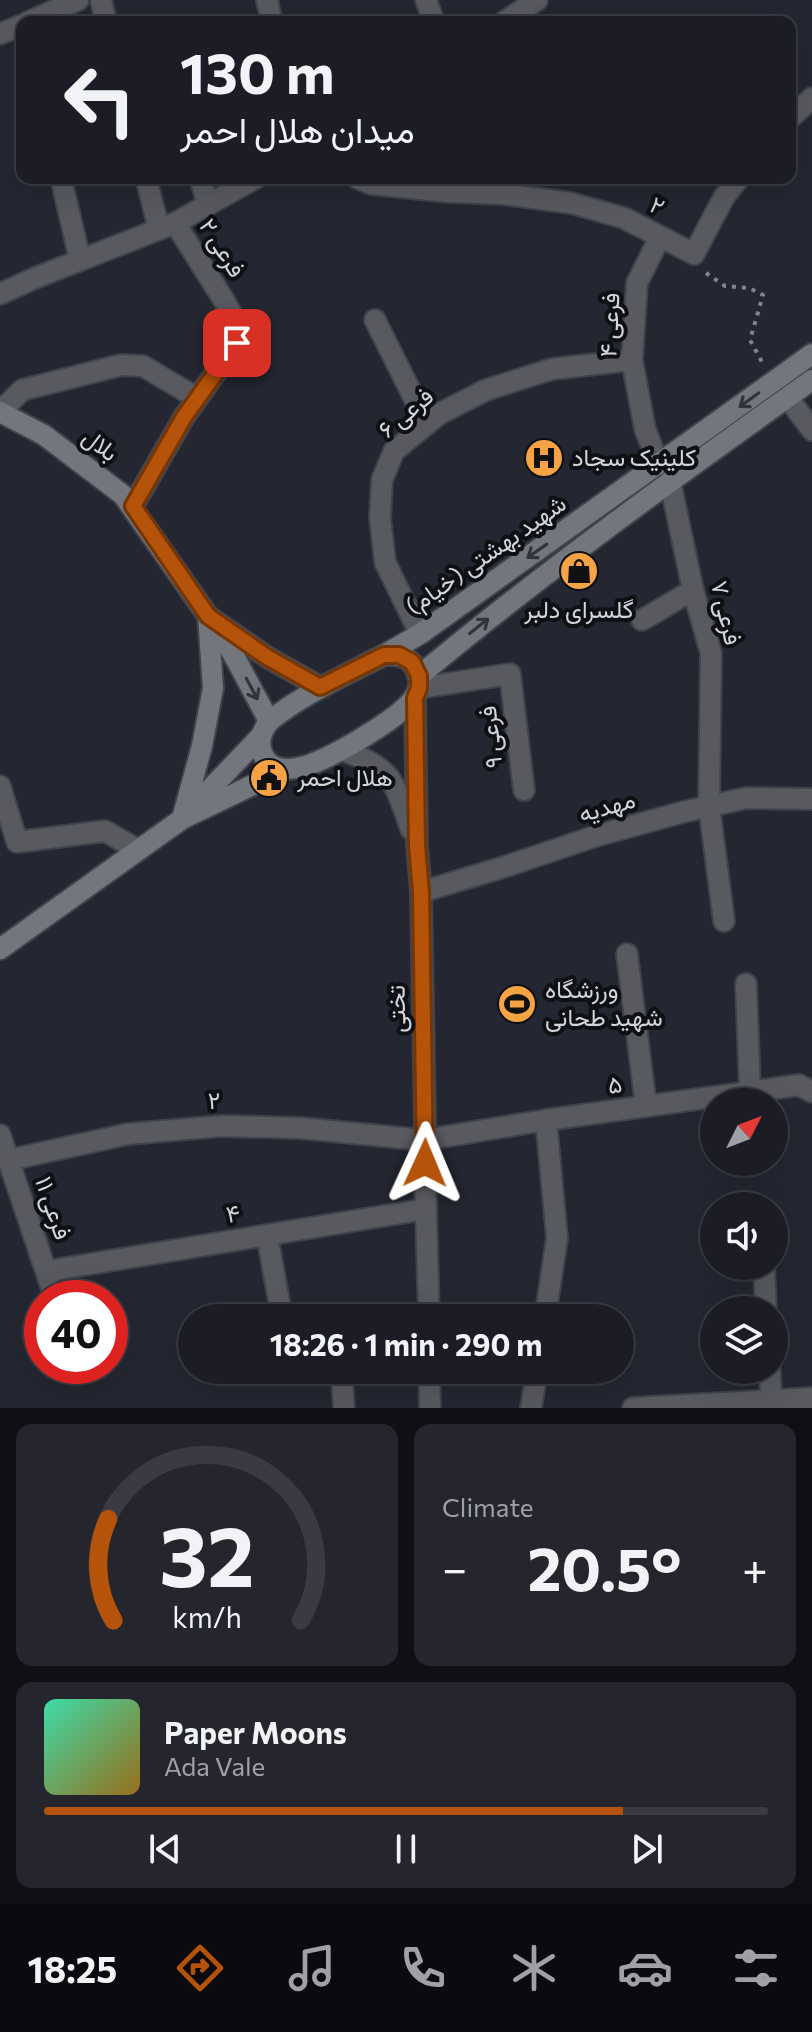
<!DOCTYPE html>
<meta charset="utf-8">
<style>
body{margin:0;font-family:Commissioner,Vazirmatn,sans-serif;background:#24252d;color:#f1f3f6;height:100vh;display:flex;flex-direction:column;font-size:30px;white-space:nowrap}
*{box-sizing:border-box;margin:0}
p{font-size:26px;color:#a0a1a7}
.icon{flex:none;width:44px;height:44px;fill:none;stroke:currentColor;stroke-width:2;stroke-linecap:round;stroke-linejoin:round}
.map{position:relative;height:1408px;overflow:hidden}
.panel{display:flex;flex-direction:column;gap:16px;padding:16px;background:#0f0f14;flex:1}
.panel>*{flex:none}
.top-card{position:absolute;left:16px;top:16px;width:780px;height:168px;border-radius:16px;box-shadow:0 8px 32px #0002,0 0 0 2px #393a42;background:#1b1c25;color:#f1f3f6;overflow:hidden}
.needle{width:52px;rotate:48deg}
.tools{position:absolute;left:700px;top:1088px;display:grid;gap:16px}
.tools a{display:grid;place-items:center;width:88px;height:88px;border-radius:50%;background:#1b1c25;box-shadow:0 8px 32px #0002,0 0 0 2px #393a42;font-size:40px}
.speed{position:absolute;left:24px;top:1280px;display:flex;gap:16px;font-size:40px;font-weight:700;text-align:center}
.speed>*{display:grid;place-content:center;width:104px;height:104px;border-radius:50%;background:#1b1c25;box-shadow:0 8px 32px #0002,0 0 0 2px #393a42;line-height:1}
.speed .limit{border:12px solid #d22;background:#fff;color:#111}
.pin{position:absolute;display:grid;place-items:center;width:68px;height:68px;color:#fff;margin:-34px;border-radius:16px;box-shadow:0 4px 12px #0006}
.me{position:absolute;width:88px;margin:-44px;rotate:1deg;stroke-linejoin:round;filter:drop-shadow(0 0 6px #0008)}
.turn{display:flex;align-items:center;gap:28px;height:168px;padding:0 32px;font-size:36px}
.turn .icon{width:104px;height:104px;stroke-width:2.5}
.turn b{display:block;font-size:56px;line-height:68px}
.big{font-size:60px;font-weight:700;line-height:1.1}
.panel .tile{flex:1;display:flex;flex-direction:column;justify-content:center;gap:12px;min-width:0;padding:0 28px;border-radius:16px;background:#24252d}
.panel .dial{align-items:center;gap:0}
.dial svg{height:208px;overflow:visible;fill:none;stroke:#393a42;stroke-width:7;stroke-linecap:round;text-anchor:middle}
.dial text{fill:#f1f3f6;stroke:none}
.song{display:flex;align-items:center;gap:24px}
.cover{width:96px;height:96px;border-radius:12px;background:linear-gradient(135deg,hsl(160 70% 55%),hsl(40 70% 35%))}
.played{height:8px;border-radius:4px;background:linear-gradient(90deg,#b45309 80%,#393a42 80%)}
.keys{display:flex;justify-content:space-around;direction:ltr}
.heat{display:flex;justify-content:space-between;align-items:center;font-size:44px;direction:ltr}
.panel .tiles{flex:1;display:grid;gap:16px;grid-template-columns:1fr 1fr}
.tile:last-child{grid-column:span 2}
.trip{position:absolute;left:178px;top:1304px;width:456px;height:80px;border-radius:40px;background:#1b1c25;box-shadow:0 8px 32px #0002,0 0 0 2px #393a42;font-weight:700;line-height:80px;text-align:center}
.dock{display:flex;height:128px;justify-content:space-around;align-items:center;background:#0b0b0f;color:#a0a1a7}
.dock .icon{width:56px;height:56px}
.dock .active{color:#b45309}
.dock b{font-size:36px;color:#f1f3f6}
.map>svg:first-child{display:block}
</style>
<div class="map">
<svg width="812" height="1408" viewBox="0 0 812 1408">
<rect width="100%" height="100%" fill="#242631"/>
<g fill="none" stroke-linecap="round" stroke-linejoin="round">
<defs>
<g id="minor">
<path d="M101 0 106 22"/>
<path d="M268 0 267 1 272 22"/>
<path d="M426 0 434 22"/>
<path d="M28 22 78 0"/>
<path d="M0 34 22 25"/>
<path d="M61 178 80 260"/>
<path d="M146 178 159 229"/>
<path d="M200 178 208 205"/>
<path d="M357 178 371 184 449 192 503 194 571 203 624 218 694 254"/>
<path d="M375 320 427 424"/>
<path d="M788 398 812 430"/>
<path d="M0 412 22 390 121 365 143 366 197 398"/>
<path d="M659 465 645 429 632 360 637 283 660 237"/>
<path d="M670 481 693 590 711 653 709 806 724 921"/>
<path d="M133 506 184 417 237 343 239 328 225 302 175 223"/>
<path d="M642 620 693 590"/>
<path d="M420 634 385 562 380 518 382 480 394 451 439 414 486 390 552 369 632 360"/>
<path d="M419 688 510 674 524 790"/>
<path d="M0 786 17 842 105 831 138 850"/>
<path d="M421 892 507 866 596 836 683 812 746 798 812 799"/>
<path d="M627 954 646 1106"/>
<path d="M746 984 750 1092"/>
<path d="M0 1135 55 1298"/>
<path d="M9 1160 128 1134 222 1126 300 1128 424 1140 546 1120 799 1085 812 1092"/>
<path d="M267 1235 282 1318"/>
<path d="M764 1266 766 1310"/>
<path d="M47 1271 426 1209"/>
<path d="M545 1318 557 1238 546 1120"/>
<path d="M770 1370 771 1401"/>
<path d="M342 1379 344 1408"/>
<path d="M531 1408 537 1370"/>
<path d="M633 1408 812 1398"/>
</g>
<g id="tertiary">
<path d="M504 22 537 0"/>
<path d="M790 118 812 98"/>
<path d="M694 254 724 197 739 178"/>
<path d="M0 294 35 278 175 223 256 178"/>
<path d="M415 698 417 846 421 892 425 1122 424 1140 429 1318"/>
<path d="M342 750C394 769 393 780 411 829"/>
<path d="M429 1370 430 1408"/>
</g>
<g id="secondary">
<path d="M0 412 44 435 123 495 208 616 213 688 202 746 182 819"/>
<path d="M384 655 420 634 812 354"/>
<path d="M384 655C396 655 409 655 415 668 420 677 421 687 415 696 406 712 369 734 352 744 331 756 275 789 262 752 258 742 262 731 268 723 273 717 281 713 287 708 318 687 351 672 384 655Z"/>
<path d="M419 676C545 571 678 475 812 380"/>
<path d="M269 721 233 654 208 616 267 657 320 687"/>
<path d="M190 810 261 736"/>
<path d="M0 949 182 819 284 770"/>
</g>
</defs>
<use href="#minor" stroke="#40424c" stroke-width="24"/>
<use href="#tertiary" stroke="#40424c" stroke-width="24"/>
<use href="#secondary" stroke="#40424c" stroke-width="24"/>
<path stroke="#82848d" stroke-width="4" stroke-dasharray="4 6" stroke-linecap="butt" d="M706 273 725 286 749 288 763 295 750 340 762 362"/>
<use href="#minor" stroke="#585a5f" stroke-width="20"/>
<use href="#tertiary" stroke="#585a5f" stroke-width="20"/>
<use href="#secondary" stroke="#74767e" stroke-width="20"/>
</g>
<defs><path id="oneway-shaft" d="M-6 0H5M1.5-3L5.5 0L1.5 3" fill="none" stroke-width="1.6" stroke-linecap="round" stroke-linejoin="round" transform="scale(2)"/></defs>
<g stroke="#323439">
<use href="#oneway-shaft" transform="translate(749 400) rotate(144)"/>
<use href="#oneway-shaft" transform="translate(537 551) rotate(145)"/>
<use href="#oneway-shaft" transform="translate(479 626) rotate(-38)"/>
<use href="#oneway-shaft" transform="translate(252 689) rotate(62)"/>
</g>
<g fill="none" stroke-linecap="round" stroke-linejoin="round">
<defs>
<path id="route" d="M237 343 184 417 133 506 208 616 267 657 320 687 384 655H399L412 662 419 676V688L415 698 417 846 421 892 425 1163"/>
</defs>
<use href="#route" stroke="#753606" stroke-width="20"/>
<use href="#route" stroke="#b45309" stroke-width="14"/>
</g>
<defs>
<symbol id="hospital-disc" viewBox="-11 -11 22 22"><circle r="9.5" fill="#f5a345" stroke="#0f1014"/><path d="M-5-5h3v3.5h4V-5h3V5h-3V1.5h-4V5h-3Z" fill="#111"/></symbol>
<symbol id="shop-disc" viewBox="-11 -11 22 22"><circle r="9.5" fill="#f5a345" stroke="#0f1014"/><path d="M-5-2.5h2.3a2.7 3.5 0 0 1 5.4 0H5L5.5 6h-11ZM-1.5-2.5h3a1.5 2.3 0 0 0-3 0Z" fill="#111"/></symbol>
<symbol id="civic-disc" viewBox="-11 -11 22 22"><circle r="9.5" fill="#f5a345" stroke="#0f1014"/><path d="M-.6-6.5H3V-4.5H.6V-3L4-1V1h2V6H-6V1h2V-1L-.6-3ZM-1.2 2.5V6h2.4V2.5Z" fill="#111"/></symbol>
<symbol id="stadium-disc" viewBox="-11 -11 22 22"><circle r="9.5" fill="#f5a345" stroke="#0f1014"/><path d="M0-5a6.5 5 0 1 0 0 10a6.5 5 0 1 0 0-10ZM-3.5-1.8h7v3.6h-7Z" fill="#111"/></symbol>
</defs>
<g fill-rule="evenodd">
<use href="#hospital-disc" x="522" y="436" width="44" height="44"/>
<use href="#shop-disc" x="557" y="549" width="44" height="44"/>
<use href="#civic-disc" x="247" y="756" width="44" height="44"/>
<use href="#stadium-disc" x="495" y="982" width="44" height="44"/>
</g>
<g text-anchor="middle" stroke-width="8" stroke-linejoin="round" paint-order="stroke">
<g font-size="24" fill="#d3d5dc" stroke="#0f1014">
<text transform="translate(657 206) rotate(27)" y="8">۲</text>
<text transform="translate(222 248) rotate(58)" y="8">فرعی ۲</text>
<text transform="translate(610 325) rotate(-87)" y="8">فرعی ۴</text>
<text transform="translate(406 413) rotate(-40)" y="8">فرعی ۶</text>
<text transform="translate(100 445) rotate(37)" y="8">بلال</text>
<text transform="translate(486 555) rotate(-35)" y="8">شهید بهشتی (خیام)</text>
<text transform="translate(726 613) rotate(77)" y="8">فرعی ۷</text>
<text transform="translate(491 737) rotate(-96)" y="8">فرعی ۹</text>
<text transform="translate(607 807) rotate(-16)" y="8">مهدیه</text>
<text transform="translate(397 1009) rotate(-91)" y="8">تختی</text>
<text transform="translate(615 1085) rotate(-8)" y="8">۵</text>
<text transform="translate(214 1101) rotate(-3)" y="8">۲</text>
<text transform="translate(53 1208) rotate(71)" y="8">فرعی ۱۱</text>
<text transform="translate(233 1214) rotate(-9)" y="8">۴</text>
</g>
<g font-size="24" fill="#d3d5dc" stroke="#0f1014" text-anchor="start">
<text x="572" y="466">کلینیک سجاد</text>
<text x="579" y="618" text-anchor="middle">گلسرای دلبر</text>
<text x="297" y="786">هلال احمر</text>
<text x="545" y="998">ورزشگاه<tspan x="545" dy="28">شهید طحانی</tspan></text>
</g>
</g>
</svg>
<div class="tools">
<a><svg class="needle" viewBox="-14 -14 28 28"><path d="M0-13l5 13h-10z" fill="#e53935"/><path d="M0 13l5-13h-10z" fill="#a0a1a7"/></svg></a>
<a><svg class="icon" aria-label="sound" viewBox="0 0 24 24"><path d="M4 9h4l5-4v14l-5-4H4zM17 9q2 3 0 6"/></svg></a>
<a><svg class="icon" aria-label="layers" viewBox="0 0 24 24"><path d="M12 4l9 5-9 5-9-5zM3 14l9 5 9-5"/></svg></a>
</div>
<div class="speed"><div class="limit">40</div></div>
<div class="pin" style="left:237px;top:343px;background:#d93025"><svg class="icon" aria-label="arrive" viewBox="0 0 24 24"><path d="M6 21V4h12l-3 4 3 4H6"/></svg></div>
<svg class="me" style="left:425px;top:1163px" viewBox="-20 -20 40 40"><path d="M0-17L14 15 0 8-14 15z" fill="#b45309" stroke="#fff" stroke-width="4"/></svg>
<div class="trip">18:26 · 1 min · 290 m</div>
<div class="top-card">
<div class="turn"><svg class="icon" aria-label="left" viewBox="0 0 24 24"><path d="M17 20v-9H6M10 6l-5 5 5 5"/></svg><div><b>130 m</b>میدان هلال احمر</div></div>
</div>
</div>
<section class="panel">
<div class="tiles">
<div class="tile dial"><svg viewBox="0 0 100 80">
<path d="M14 69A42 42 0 1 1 86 69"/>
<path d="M14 69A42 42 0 0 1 12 30" stroke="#b45309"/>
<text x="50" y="56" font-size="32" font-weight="700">32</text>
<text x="50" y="72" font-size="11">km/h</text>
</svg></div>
<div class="tile"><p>Climate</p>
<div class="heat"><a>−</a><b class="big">20.5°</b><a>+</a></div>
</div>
<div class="tile">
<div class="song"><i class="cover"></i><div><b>Paper Moons</b><p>Ada Vale</p></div></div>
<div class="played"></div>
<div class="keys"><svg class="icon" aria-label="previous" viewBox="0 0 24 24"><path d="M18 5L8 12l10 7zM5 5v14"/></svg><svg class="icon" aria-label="pause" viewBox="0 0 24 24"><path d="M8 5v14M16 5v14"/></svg><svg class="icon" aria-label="next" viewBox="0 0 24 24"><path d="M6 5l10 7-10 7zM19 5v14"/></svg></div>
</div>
</div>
</section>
<nav class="dock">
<b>18:25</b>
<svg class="icon active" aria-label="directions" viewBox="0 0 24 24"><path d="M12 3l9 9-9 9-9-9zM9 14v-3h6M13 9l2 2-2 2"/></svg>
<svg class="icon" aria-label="music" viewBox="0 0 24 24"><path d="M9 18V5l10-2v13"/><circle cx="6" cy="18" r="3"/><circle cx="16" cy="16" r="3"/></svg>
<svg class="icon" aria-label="phone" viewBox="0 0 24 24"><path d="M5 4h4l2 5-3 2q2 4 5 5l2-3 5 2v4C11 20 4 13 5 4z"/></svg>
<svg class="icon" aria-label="climate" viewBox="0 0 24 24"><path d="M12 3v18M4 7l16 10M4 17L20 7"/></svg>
<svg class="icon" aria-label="car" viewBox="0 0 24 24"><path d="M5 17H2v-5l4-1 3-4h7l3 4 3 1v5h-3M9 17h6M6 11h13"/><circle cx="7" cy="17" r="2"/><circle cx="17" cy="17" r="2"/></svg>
<svg class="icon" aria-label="filters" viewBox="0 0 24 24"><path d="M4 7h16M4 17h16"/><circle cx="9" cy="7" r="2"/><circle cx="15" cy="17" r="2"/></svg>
</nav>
